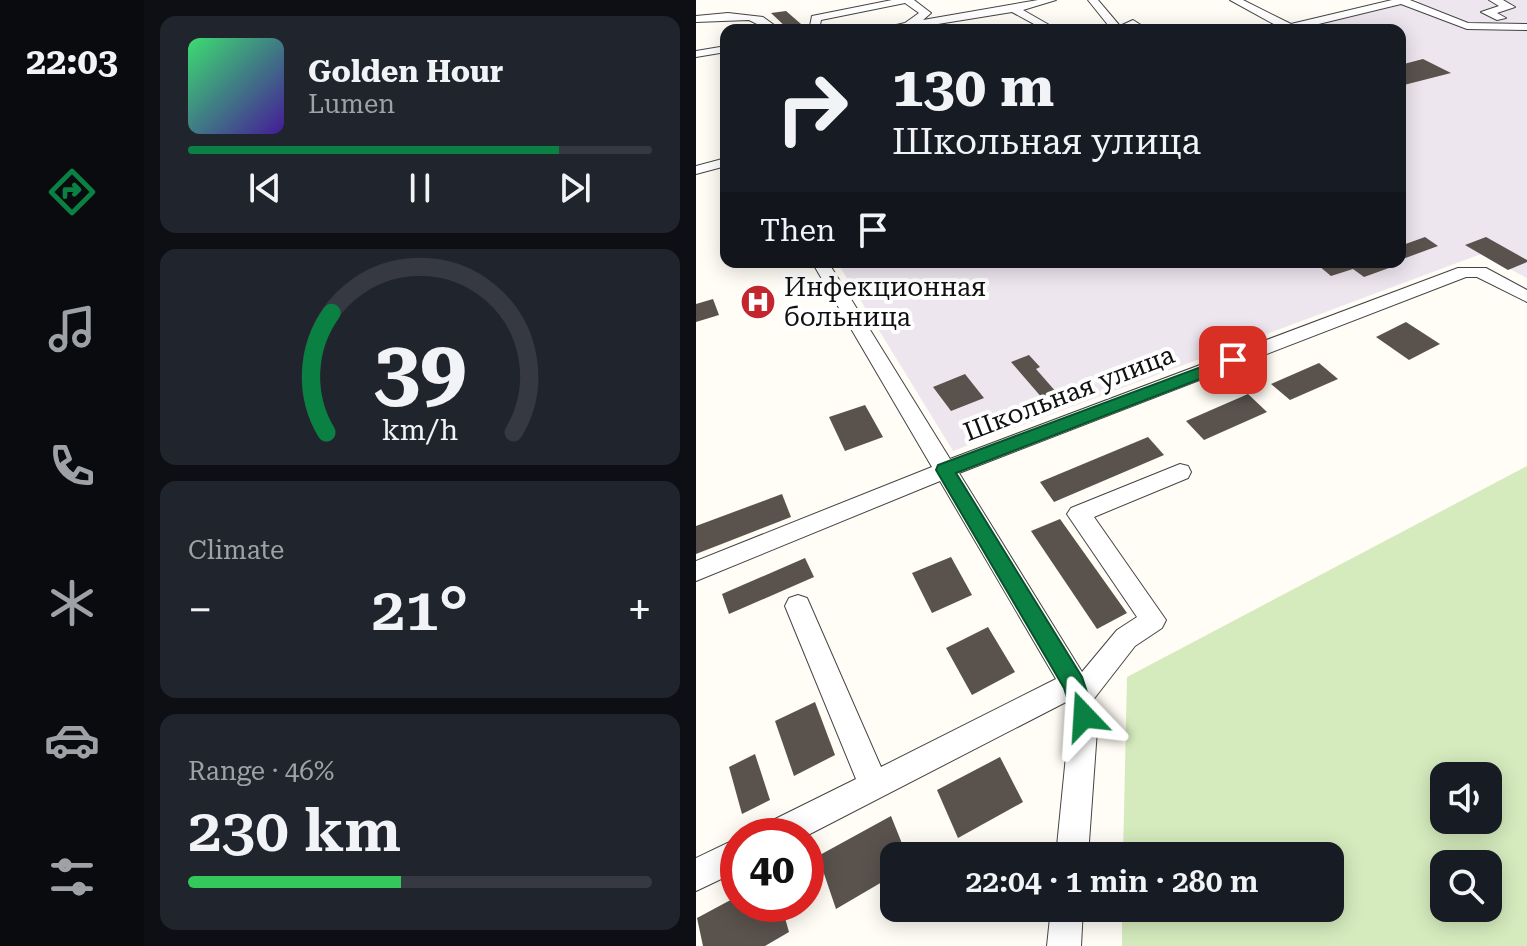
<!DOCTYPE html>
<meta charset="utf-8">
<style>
body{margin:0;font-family:"Roboto Serif",serif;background:#20242c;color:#f1f3f6;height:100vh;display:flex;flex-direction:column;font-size:30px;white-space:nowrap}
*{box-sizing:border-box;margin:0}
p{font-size:26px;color:#9ea1a6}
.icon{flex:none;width:44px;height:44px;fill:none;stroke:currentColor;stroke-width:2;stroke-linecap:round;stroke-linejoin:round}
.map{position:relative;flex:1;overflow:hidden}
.side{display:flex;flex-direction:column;gap:16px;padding:16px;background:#0d0f14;width:552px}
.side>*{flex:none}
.guide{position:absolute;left:24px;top:24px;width:686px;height:244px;border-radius:16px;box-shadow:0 4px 20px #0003;background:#171b24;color:#f1f3f6;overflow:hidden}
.controls{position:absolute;left:734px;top:762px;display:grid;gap:16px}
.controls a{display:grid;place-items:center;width:72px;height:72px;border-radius:16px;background:#171b24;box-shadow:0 4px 20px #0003;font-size:40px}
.speed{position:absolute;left:24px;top:818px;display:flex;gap:16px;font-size:40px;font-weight:700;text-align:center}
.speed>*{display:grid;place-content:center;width:104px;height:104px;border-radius:50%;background:#171b24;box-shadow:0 4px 20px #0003;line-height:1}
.speed .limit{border:12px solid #d22;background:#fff;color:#111}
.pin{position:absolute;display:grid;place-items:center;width:68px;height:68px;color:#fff;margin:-34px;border-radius:16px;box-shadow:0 4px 12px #0006}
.me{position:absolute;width:88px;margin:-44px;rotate:340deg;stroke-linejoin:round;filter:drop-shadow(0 0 6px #0008)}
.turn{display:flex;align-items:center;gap:28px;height:168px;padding:0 40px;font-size:36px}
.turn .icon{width:104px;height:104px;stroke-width:2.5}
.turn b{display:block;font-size:56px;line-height:68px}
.then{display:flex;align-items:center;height:76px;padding:0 40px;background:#0003;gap:16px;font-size:30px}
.big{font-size:60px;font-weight:600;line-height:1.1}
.side .widget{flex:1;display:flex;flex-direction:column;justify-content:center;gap:12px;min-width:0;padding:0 28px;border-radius:16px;background:#20242c}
.side .dial{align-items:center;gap:0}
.dial svg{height:208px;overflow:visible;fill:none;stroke:#363941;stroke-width:7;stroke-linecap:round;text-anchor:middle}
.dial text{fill:#f1f3f6;stroke:none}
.song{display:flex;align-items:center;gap:24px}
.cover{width:96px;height:96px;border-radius:12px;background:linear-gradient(135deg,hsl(140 70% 55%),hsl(260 70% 35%))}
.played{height:8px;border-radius:4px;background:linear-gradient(90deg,#0b8043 80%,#363941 80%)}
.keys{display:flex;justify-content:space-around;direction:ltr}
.heat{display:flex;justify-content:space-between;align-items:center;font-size:44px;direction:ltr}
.charge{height:12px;border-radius:6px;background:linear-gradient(90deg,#34c759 46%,#363941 0)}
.trip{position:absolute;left:184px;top:842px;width:464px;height:80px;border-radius:16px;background:#171b24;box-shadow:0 4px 20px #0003;font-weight:600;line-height:80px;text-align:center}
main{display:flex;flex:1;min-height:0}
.menu{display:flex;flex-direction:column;width:144px;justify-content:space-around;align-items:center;background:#090b0e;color:#9ea1a6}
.menu .icon{width:56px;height:56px}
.menu .current{color:#0b8043}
.menu b{font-size:36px;color:#f1f3f6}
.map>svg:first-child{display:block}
</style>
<main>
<nav class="menu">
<b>22:03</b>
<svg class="icon current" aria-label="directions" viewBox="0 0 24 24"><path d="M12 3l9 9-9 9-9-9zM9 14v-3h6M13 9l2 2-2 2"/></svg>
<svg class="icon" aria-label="music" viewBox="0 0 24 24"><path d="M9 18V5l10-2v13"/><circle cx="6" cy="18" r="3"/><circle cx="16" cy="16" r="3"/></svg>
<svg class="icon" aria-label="phone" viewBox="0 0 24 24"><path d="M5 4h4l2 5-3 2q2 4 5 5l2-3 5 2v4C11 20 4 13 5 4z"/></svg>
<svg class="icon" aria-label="climate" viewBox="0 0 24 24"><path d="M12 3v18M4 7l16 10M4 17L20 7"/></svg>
<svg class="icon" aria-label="car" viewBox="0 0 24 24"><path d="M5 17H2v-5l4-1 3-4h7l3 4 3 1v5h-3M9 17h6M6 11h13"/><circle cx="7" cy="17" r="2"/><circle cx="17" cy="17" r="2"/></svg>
<svg class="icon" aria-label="filters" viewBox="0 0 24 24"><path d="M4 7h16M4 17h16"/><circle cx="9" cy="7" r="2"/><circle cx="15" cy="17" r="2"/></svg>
</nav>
<section class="side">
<div class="widget">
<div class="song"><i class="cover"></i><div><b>Golden Hour</b><p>Lumen</p></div></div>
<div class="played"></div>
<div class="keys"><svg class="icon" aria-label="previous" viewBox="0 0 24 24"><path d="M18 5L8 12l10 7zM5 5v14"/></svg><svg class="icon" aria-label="pause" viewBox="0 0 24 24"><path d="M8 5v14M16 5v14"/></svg><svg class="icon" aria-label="next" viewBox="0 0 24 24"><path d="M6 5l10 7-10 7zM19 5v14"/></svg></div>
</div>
<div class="widget dial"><svg viewBox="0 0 100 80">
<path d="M14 69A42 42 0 1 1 86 69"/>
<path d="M14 69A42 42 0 0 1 16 23" stroke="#0b8043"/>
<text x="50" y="56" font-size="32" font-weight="700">39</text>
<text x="50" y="72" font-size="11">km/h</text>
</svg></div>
<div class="widget"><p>Climate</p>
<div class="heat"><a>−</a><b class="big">21°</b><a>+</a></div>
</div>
<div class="widget"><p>Range · 46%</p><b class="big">230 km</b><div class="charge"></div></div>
</section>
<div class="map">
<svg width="831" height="946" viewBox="0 0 831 946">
<rect width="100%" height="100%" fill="#fffdf5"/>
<path fill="#eee6ef" d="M725 0H831V278L785 254 257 451 141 262H704V30H602Z"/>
<path fill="#d5ebbd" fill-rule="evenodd" d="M831 466V946H426V908H634V856H427L431 677ZM748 776H792V820H748ZM748 864H792V908H748Z"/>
<g fill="#5a524d">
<path d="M90 11 112 30H93L75 13Z"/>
<path d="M727 59 755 73 704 86V65Z"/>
<path d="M729 237 742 246 704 260V246Z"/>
<path d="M790 237 831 260V262L812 270 769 245Z"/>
<path d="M637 262H704V264L668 277 657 269 635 276 623 266Z"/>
<path d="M17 299 23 315 0 322V304Z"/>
<path d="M710 322 744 344 713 360 680 337Z"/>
<path d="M333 355 344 367 340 369 361 393 347 399 315 362Z"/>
<path d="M623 363 642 379 594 400 575 384Z"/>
<path d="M269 374 288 398 255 411 237 387Z"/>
<path d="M552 394 571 412 508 440 490 421Z"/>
<path d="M169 405 187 437 149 451 133 417Z"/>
<path d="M452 437 468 455 358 502 344 482Z"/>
<path d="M86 494 95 517 0 554V526Z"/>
<path d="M364 519 431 613 401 629 335 531Z"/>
<path d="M255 557 276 595 236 613 216 573Z"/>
<path d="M109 558 118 577 33 614 26 594Z"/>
<path d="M292 627 319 672 276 695 250 648Z"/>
<path d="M119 702 139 755 98 776 79 721Z"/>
<path d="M59 754 74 800 46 814 33 767Z"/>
<path d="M304 757 327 802 262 838 241 790Z"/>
<path d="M195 816 211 856H198V875L140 909 122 856Z"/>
<path d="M42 896V904H85L93 932 69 946H7L1 918Z"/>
</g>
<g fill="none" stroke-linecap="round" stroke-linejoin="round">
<defs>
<g id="minor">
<path d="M196 0H218L235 13 227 20 342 0H360L327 10 362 30H349L316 12 205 30H179L209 23 223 13 209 3 125 20 124 25 129 30H117L114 26 116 16Z"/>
<path d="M392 0H402L424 26 437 20 448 27 444 30H416Z"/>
<path d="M534 0H547L595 24 696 0H714L772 23 831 24V30L771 29 705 4 598 30H579L583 27Z"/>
<path d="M793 0H807L819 7 801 13 810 18 801 20 785 12 803 6Z"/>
<path d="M32 13 67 17 85 30H73L53 20 0 22V16Z"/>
<path d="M30 46V52L0 57V51Z"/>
<path d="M30 158V166L0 174V166Z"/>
<path d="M116 262H132L254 459 762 268H790L831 290V302L781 277H770L263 473 386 672 421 630 441 617 375 520 371 514 375 508 484 464 492 466 495 472 492 478 398 517 470 620 466 628 439 646 397 700 402 716 392 856H360L374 716 370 702 110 836H62L67 825 160 779 89 606 93 598 102 595 111 598 185 767 360 679 244 481 0 581V561L236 467Z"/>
<path d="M42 838V871L0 891V858Z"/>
<path d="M355 908H387L385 946H351Z"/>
</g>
</defs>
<use href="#minor" stroke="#444" stroke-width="2"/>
<use href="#minor" fill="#fff" fill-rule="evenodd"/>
</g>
<path fill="#0b8043" stroke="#07532c" stroke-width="2" d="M537 355 545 360 543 364 260 473 386 677 399 716 396 723 388 727 379 723 368 688 240 470 242 465Z"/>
<defs>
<symbol id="hospital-disc" viewBox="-11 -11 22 22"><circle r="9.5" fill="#c4262e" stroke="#fff"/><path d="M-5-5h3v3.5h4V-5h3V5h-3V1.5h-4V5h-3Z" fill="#fff"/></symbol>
</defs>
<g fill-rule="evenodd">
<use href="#hospital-disc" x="42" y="282" width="40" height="40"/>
</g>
<g text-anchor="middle" stroke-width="8" stroke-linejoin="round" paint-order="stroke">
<g font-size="26" fill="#111" stroke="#fff" text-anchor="start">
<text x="88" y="296">Инфекционная<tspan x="88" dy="30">больница</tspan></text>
</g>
<g font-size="26" fill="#111" stroke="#fff">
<text transform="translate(373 393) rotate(-21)" y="9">Школьная улица</text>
</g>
</g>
</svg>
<div class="controls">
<a><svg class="icon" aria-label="sound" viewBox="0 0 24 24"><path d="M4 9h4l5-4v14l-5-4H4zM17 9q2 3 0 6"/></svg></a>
<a><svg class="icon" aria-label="search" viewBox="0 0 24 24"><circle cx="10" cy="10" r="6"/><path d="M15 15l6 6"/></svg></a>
</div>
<div class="speed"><div class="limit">40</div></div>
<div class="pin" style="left:537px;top:360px;background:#d93025"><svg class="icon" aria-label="arrive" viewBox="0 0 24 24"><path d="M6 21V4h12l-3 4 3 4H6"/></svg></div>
<svg class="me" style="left:388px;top:716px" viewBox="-20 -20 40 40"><path d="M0-17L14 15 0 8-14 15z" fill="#0b8043" stroke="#fff" stroke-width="4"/></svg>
<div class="trip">22:04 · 1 min · 280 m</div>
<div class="guide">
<div class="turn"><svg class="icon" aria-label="right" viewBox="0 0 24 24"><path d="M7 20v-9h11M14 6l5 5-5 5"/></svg><div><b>130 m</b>Школьная улица</div></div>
<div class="then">Then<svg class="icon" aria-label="arrive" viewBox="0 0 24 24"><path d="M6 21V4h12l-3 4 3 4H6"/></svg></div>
</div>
</div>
</main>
